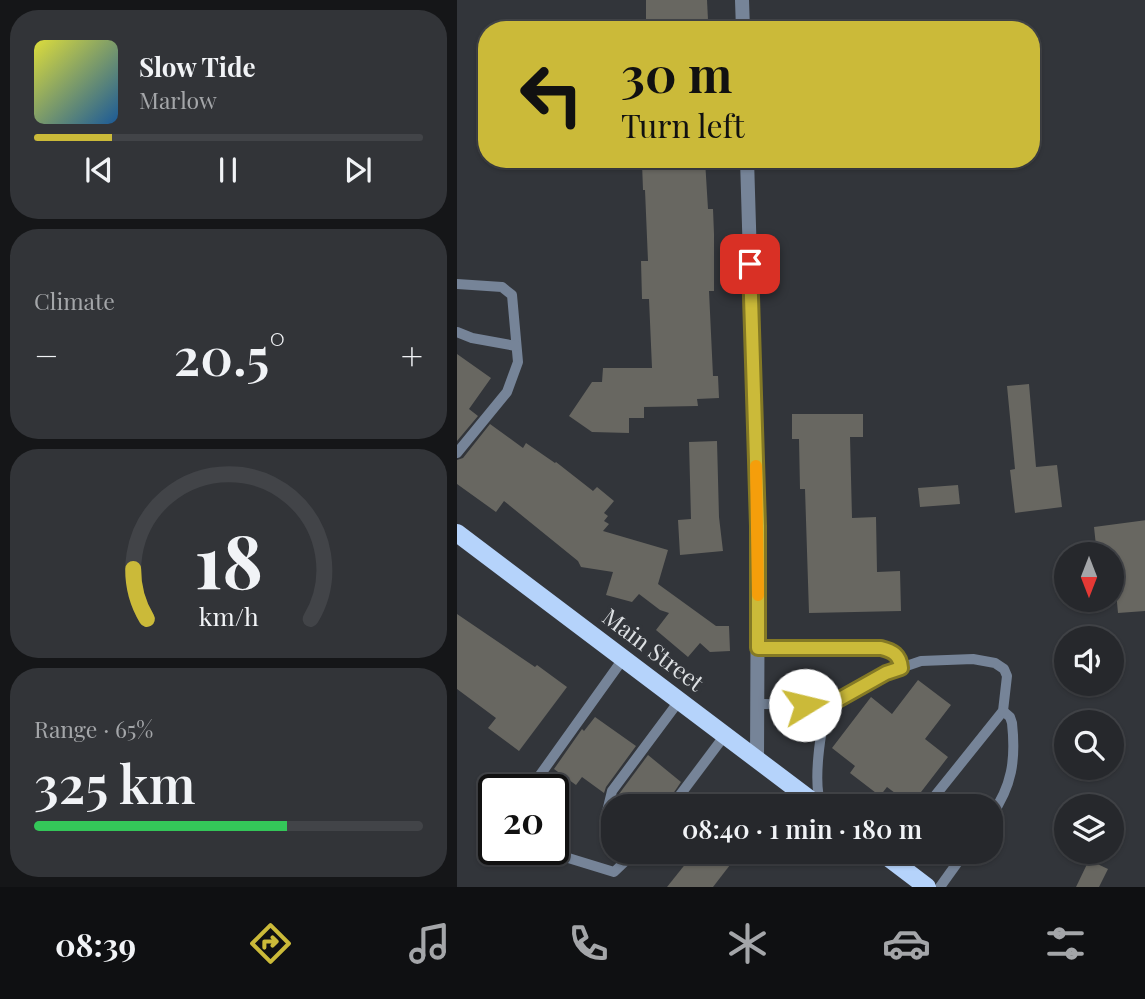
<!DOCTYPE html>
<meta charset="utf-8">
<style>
body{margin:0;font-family:"Playfair Display",serif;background:#323438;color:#f1f3f6;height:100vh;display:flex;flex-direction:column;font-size:26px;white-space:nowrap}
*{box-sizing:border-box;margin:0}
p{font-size:23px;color:#a4a6a9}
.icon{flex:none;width:38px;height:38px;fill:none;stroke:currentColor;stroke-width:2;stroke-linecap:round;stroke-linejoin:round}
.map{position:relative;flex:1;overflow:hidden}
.panel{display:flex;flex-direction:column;gap:10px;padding:10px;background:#151618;width:457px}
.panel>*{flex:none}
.guide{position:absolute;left:21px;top:21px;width:562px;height:147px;border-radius:28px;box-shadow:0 2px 5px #0004,0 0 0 2px #424448;background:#cbba39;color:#111;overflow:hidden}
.needle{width:46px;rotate:180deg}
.fabs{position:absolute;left:597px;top:542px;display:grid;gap:14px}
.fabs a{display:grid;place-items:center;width:70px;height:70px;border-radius:50%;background:#26282c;box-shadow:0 2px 5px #0004,0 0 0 2px #424448;font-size:35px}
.speed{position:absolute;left:21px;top:774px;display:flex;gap:14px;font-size:35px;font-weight:700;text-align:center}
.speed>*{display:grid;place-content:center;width:91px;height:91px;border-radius:50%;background:#26282c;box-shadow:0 2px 5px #0004,0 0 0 2px #424448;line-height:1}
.speed .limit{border:4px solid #111;border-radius:10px;background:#fff;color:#111}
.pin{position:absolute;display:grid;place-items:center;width:60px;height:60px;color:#fff;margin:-30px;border-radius:14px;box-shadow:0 4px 10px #0006}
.me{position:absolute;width:77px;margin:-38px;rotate:81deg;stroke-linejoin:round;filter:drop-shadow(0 0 5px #0008)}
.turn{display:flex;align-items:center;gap:24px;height:147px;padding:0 28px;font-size:32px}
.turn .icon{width:91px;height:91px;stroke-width:2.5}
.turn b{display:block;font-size:49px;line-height:60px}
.big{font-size:52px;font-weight:600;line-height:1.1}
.panel .tile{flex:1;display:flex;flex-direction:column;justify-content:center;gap:10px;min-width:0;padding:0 24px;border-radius:28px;background:#323438}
.panel .dial{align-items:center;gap:0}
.dial svg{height:182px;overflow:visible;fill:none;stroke:#424448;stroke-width:7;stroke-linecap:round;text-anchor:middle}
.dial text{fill:#f1f3f6;stroke:none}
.song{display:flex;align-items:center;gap:21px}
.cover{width:84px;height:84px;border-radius:10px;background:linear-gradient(135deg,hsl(60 70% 55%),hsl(210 70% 35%))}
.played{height:7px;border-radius:4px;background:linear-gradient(90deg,#cbba39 20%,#424448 20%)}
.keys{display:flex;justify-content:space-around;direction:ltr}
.heat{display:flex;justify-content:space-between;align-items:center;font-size:38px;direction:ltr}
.charge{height:10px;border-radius:5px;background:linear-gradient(90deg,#34c759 65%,#424448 0)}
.trip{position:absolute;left:144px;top:794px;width:402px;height:70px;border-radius:28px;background:#26282c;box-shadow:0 2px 5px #0004,0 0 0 2px #424448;font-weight:600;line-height:70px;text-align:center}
.tab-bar{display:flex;height:112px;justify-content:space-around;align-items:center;background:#0f1012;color:#a4a6a9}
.tab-bar .icon{width:49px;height:49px}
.tab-bar .current{color:#cbba39}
.tab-bar b{font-size:32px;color:#f1f3f6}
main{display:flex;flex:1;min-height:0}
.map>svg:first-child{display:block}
</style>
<main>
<section class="panel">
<div class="tile">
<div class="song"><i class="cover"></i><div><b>Slow Tide</b><p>Marlow</p></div></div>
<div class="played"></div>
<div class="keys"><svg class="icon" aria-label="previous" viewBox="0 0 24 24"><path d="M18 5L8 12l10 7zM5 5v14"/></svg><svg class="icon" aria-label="pause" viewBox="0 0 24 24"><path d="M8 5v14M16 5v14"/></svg><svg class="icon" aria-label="next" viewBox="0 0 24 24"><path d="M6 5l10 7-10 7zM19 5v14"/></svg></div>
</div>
<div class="tile"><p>Climate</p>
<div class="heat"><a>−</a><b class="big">20.5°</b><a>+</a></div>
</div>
<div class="tile dial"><svg viewBox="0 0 100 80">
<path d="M14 69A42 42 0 1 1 86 69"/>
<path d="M14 69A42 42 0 0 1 8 47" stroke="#cbba39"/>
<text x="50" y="56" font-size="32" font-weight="700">18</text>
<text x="50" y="72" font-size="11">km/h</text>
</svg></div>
<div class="tile"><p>Range · 65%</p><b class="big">325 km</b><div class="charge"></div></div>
</section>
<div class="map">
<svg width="689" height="887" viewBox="0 0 689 887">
<rect width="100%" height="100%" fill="#32353a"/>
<g fill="#686761">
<path d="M189 0H250L251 20 189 21Z"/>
<path d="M248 160 251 209H256L257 234V291H252L256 376H261L262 398 240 399 241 406 187 407V418H172V433L135 432 112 416 135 382H145L146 368H195L192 299H185L184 261H191L188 190H186L185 163Z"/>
<path d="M0 354 34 378 12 409 21 416 0 441Z"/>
<path d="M572 384 579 467 600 465 605 507 558 513 553 470 558 469 550 386Z"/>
<path d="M335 414H406V437H393L395 518 419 517 420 572 443 571 444 611 352 613 348 489H343L342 439H335Z"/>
<path d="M33 424 66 448 69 443 98 463 99 462 136 491 140 487 157 501 147 513 151 516 147 521 152 524 146 531 211 550 201 584 259 626H272L273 651 253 652 243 643 231 657 199 630 212 613 203 610 182 594 175 602 149 595 156 572 124 567 121 561 47 501 39 512 0 484V460L6 458Z"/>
<path d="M260 441 262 517 266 551 223 555 221 520 234 519 232 442Z"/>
<path d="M501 485 503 504 463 507 461 488Z"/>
<path d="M689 520V611L661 613 658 581H654V555H640L637 527Z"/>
<path d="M0 614 78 667 80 665 110 687 62 751 31 728 39 718 0 689Z"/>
<path d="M461 680 494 705 468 739 491 757 454 805 430 787 423 796 393 773 398 766 375 748 414 697 435 714Z"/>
<path d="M138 717 179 746 149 787 147 793 125 777 119 785 97 769 125 729 127 731Z"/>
<path d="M191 755 224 782 207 807H166L160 802 162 794Z"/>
<path d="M238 852H283L256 887H210Z"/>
<path d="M632 860 651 869 642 887H619Z"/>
</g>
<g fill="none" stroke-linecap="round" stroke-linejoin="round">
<g stroke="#768498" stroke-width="10">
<path d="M0 284 45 287 55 295 61 362 50 392 0 453"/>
<path d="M0 332 15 338 59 346"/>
<path d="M301 648H424L441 656 444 668"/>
<path d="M300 704 372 705 429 673 464 661 516 659 538 663 547 669 550 676 546 711 469 807"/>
<path d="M73 789 166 659"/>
<path d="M214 807 268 735"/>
<path d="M365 807C355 786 363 727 372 705"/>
<path d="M534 816C555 786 559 760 555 723L553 717 546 711"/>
<path d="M156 829 147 824 155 791 222 701"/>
<path d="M82 849 157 872 178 852"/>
<path d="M483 887 508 852"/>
</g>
<g stroke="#768498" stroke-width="14">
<path d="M285 0 286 30"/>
<path d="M290 159 301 526 300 760"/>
</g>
<g stroke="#b5d3fb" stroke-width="18">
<path d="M0 533 363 807"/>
<path d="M424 852 470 887"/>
</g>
</g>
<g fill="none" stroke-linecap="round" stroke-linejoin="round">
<defs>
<path id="route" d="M293 264 301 526V648H424C436 651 443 655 444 668L429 673 372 705H348"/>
</defs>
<use href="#route" stroke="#847925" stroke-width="18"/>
<use href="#route" stroke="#cbba39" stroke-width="12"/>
<path stroke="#f59e0b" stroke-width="12" d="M299 466 301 595"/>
</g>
<g text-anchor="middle" stroke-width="7" stroke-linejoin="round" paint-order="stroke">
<g font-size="23" fill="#dde0e3" stroke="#32353a">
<text transform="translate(196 650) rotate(37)" y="8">Main Street</text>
</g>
</g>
</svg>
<div class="fabs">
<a><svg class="needle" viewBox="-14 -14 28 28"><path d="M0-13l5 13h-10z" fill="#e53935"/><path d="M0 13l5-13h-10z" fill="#a4a6a9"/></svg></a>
<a><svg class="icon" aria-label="sound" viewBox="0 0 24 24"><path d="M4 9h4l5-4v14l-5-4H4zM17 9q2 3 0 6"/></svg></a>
<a><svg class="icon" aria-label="search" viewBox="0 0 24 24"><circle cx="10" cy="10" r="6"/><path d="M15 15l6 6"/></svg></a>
<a><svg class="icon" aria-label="layers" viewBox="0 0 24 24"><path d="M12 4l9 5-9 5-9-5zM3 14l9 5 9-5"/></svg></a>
</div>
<div class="speed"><div class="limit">20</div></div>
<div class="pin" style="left:293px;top:264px;background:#d93025"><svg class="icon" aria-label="arrive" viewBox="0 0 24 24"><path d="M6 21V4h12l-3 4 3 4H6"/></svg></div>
<svg class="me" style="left:348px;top:705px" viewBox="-20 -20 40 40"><circle r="19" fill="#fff"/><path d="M0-13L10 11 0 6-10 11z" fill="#cbba39"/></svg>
<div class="trip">08:40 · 1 min · 180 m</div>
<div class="guide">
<div class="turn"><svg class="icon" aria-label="left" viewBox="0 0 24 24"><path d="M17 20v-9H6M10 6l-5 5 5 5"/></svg><div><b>30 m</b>Turn left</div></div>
</div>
</div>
</main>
<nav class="tab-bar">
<b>08:39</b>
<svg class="icon current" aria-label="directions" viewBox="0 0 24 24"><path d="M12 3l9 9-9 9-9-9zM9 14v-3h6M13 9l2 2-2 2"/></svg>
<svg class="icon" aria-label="music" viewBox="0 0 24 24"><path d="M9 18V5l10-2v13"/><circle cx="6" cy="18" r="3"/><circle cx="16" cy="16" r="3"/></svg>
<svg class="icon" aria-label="phone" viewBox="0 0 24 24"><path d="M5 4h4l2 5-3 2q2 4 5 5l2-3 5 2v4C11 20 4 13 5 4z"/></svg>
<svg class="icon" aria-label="climate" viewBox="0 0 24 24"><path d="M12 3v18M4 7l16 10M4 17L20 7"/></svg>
<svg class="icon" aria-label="car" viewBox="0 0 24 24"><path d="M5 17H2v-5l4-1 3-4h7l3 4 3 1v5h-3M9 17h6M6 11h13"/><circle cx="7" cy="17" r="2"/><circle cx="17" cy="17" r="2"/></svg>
<svg class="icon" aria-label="filters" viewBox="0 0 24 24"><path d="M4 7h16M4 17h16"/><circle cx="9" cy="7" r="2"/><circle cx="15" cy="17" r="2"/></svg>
</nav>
